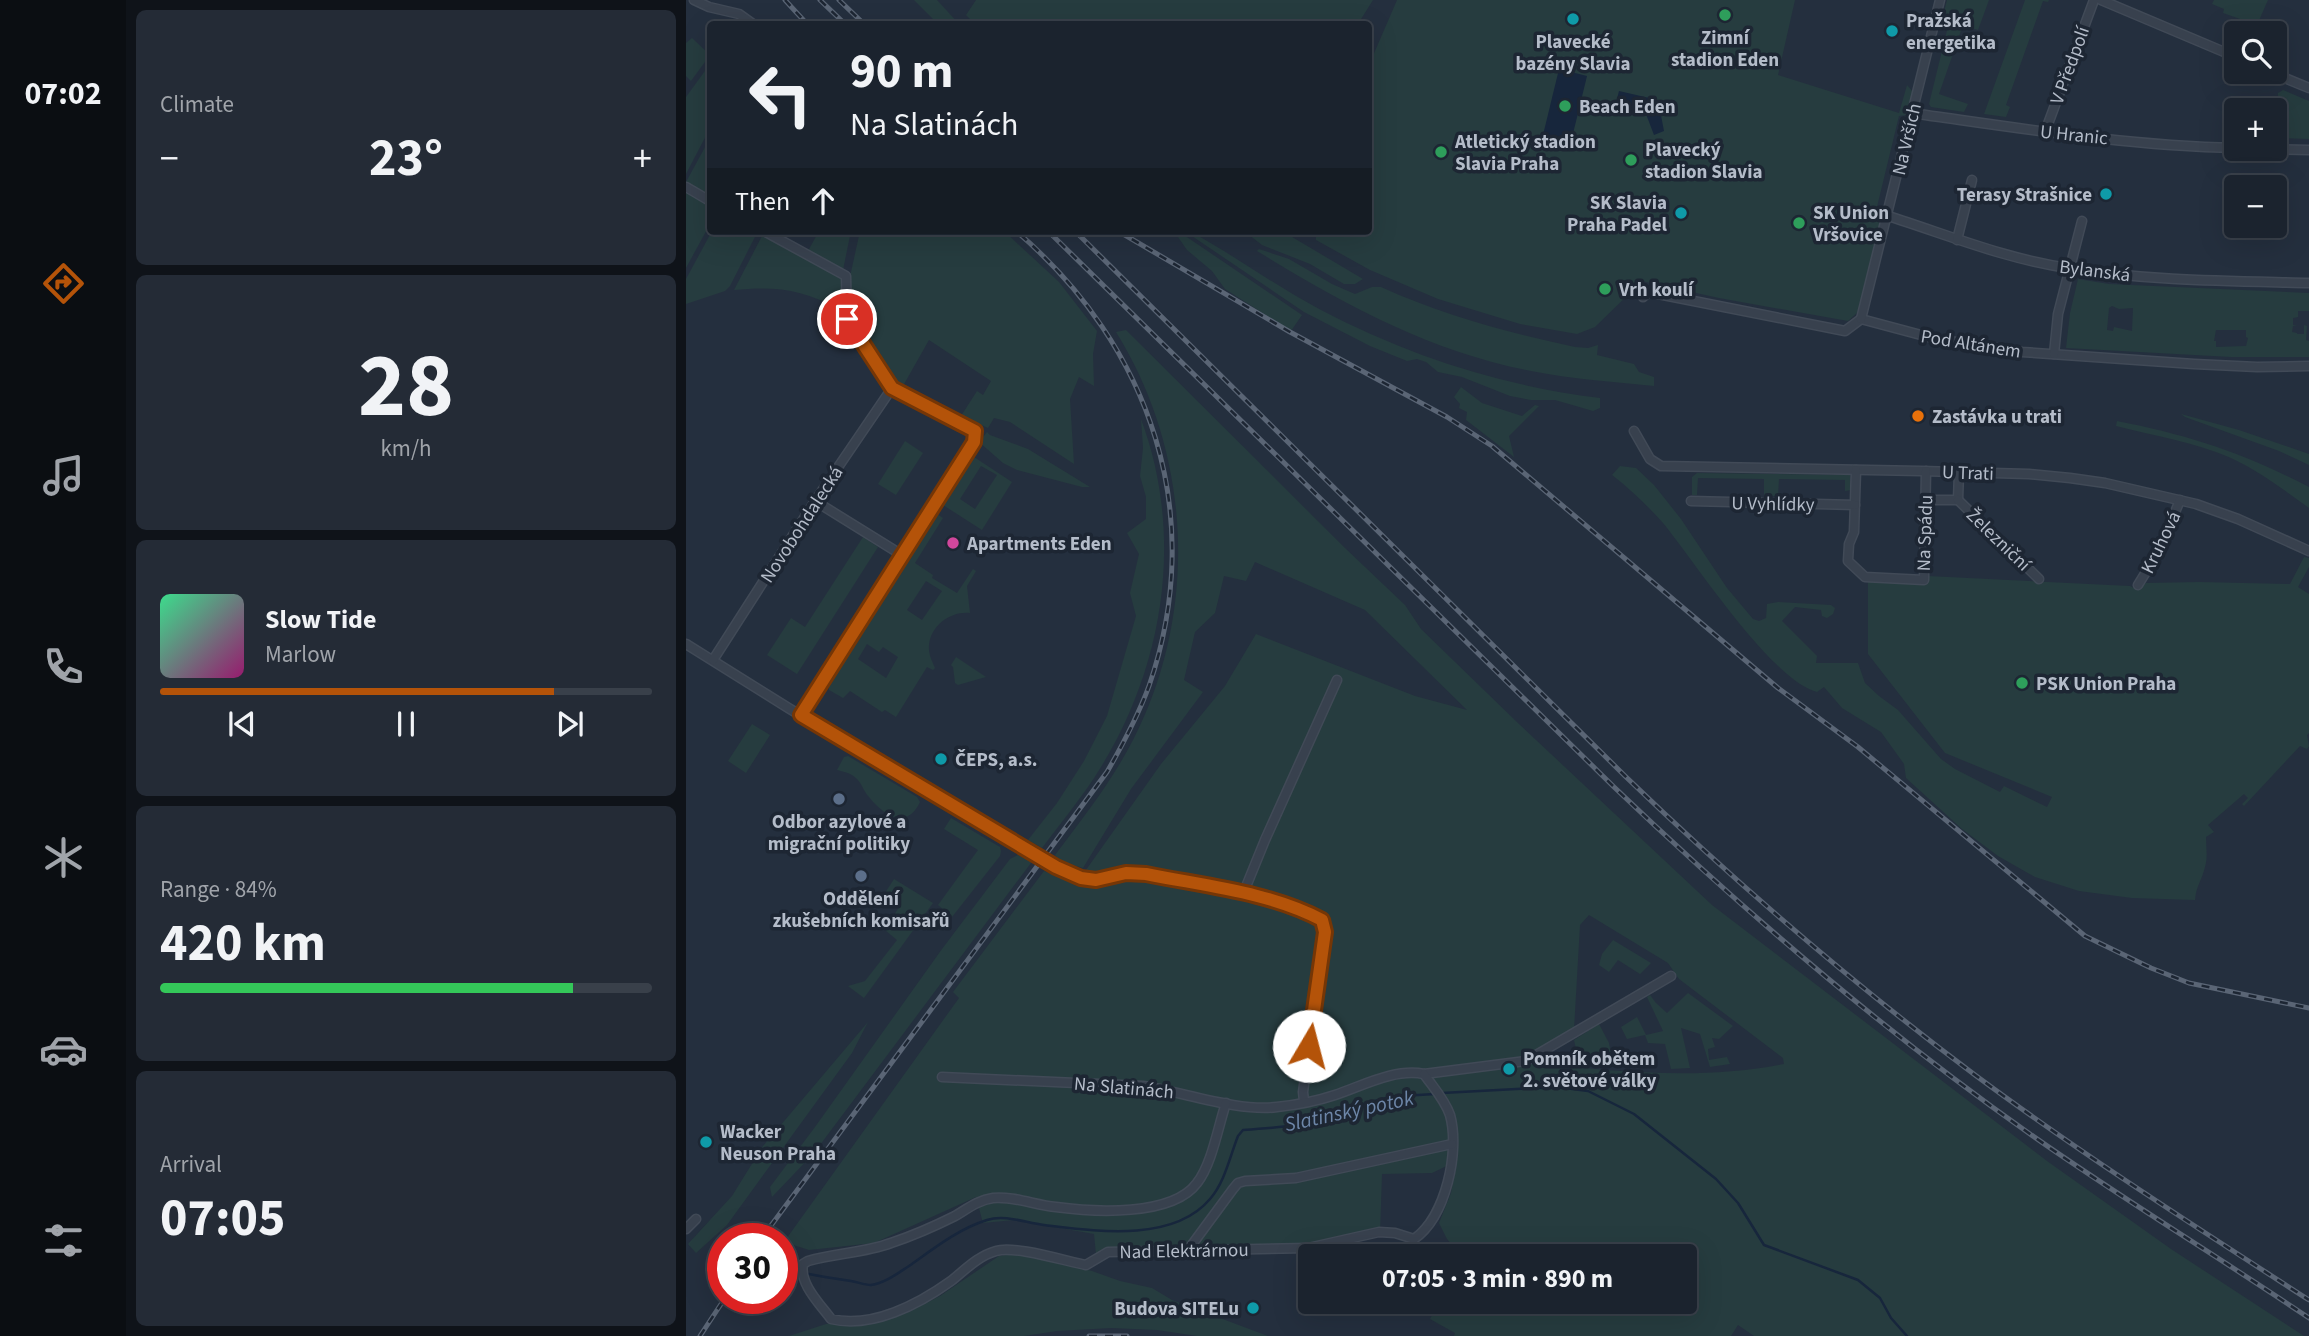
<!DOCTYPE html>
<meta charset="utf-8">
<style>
body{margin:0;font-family:"Source Sans 3",sans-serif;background:#242b36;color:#f1f3f6;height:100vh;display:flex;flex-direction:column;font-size:26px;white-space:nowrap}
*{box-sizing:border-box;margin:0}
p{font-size:23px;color:#a0a4aa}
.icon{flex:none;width:38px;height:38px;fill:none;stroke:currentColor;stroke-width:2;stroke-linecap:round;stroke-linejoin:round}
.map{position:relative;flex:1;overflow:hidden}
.side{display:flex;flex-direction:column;gap:10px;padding:10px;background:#0f1319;width:560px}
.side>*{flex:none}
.guide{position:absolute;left:21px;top:21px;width:665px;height:214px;border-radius:7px;box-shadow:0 7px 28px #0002,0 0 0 2px #39404a;background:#1b232e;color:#f1f3f6;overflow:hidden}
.fabs{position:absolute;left:1538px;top:21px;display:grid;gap:14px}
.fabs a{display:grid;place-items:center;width:63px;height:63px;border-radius:7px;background:#1b232e;box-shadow:0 7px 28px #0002,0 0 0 2px #39404a;font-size:35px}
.speed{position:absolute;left:21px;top:1223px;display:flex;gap:14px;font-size:35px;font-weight:700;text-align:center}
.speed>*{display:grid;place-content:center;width:91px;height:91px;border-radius:50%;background:#1b232e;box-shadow:0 7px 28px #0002,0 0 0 2px #39404a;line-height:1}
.speed .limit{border:10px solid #d22;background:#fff;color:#111}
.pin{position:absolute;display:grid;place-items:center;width:60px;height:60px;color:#fff;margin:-30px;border:4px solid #fff;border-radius:50%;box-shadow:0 2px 7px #0007}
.me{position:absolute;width:77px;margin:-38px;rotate:8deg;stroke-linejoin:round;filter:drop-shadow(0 0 5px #0008)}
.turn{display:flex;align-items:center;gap:24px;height:147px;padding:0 28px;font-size:32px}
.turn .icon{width:91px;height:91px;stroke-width:2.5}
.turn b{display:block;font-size:49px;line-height:60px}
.then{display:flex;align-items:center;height:66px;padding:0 28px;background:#0003;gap:14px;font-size:26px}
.big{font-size:52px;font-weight:700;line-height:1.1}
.side .widget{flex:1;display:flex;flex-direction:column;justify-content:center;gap:10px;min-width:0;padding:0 24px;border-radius:10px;background:#242b36}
.side .dial{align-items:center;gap:0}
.dial b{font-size:91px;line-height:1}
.song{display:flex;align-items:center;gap:21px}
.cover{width:84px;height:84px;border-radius:10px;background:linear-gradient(135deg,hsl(150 70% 55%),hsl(320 70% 35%))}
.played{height:7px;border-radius:4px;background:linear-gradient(90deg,#b45309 80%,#39404a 80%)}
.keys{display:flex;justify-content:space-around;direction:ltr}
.heat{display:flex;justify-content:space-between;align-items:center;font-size:38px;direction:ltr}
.charge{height:10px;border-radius:5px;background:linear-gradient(90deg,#34c759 84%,#39404a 0)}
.trip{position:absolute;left:612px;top:1244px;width:399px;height:70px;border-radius:7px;background:#1b232e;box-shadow:0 7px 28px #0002,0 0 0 2px #39404a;font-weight:700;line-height:70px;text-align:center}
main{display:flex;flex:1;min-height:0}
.dock{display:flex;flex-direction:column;width:126px;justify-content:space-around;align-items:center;background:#0b0e12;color:#a0a4aa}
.dock .icon{width:49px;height:49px}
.dock .active{color:#b45309}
.dock b{font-size:32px;color:#f1f3f6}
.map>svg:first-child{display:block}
</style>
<main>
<nav class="dock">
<b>07:02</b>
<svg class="icon active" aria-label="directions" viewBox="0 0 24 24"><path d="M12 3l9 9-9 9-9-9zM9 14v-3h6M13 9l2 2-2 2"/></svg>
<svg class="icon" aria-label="music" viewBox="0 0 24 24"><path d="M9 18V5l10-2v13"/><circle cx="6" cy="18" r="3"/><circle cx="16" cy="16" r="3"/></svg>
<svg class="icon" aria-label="phone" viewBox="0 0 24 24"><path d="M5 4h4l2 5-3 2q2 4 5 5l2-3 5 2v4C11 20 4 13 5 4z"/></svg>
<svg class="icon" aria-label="climate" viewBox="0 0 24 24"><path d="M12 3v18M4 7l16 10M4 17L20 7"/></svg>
<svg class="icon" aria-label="car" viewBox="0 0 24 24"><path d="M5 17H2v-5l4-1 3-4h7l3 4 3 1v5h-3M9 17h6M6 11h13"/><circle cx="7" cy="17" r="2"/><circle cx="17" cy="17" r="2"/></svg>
<svg class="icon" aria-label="filters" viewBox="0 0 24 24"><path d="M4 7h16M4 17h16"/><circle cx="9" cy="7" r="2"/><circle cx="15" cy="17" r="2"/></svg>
</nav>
<section class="side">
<div class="widget"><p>Climate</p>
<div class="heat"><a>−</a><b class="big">23°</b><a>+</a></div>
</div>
<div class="widget dial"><b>28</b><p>km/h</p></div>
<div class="widget">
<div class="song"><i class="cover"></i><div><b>Slow Tide</b><p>Marlow</p></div></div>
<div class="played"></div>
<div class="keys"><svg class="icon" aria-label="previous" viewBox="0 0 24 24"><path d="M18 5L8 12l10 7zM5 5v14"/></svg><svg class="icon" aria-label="pause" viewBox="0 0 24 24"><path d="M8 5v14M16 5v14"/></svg><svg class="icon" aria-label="next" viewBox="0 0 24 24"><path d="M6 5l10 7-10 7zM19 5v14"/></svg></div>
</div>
<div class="widget"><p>Range · 84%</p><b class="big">420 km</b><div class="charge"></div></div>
<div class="widget"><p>Arrival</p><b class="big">07:05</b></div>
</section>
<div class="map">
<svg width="1623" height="1336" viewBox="0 0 1623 1336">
<rect width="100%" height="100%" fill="#242f3e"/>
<g fill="#263c3f" fill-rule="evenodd">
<path d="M228 0H251L273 24H252Z"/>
<path d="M290 0H687L672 24H289L280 15Z"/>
<path d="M711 0H1109L1092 75 1213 113 1221 85 1227 92 1221 115 1213 116 1190 211 1196 214V218L1172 312 1162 321 1033 298 951 280 947 290 909 327 891 334 834 324 752 299 684 270 630 240V231H682L683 65Z"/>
<path d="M1261 0H1303L1292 30 1277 25 1253 94 1282 104 1278 112 1245 107 1243 104 1264 18 1258 12Z"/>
<path d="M1339 0H1363L1362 2 1357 1 1320 105 1324 107 1320 117 1298 114Z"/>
<path d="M1528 0H1582L1571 25 1537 13 1538 9 1526 4Z"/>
<path d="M6 38 24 55 5 81 0 76V43Z"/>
<path d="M24 64V128L0 174V97Z"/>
<path d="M1597 90 1623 101V139L1593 138 1590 135 1592 93Z"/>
<path d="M24 138V197L0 182Z"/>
<path d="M0 190 24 204V224L0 268Z"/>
<path d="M26 231H72L44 286 39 291 0 304V279Z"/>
<path d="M133 231H165L157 270 122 251Z"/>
<path d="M174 231H318L373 282 411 331 407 354 408 386 393 377 384 399 388 464 324 422 308 418 302 428 275 416 291 391 297 395 305 381 243 340 217 386 200 373 175 334 182 323 178 305 171 295H163L165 272Z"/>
<path d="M492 231 616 315 605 331 539 289 526 271 501 250 492 237Z"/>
<path d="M558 231H596L677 279 669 284H658L624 264 576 245Z"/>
<path d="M507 233C551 257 591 287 635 310 723 356 816 386 914 398V408L907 411 869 400H845L824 396 776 377 752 372 740 362 731 359 721 361 684 346 618 312 503 234Z"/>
<path d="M77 234 154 277 157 281 158 306 152 309C117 289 88 286 48 290Z"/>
<path d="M573 249 603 259 646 284 669 294 686 287H695C757 315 823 333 889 347L902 348 912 345 911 355 948 364 953 372 968 377V386C927 382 886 379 845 371 743 351 659 305 571 251Z"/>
<path d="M1392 279 1423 284 1623 293V311H1612V317L1607 318V325L1611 326H1607L1606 332 1611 333V329V334H1618V325L1621 326 1620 340 1623 341V357H1545L1380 348 1384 313ZM1426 306 1433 309 1447 308 1446 331 1428 327 1427 331 1421 330 1423 308ZM1530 330H1560V337L1562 338 1560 346 1530 347V341H1528Z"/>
<path d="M440 330 659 548 719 605 735 629 833 724 1026 905 1361 1161 1485 1249 1618 1336H1068L1052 1325 1045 1336H768L769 1333 744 1319 753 1302H999V1256H776L761 1239 753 1223 765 1193 771 1161 746 1173 696 1174 694 1235 622 1251 410 1255 408 1234 328 1220 297 1223 290 1197 188 1243 123 1250 98 1242 273 998 267 992 358 871 390 884 475 764 539 686 570 634 729 696 781 710 679 610 569 562 560 581 538 576 529 613 509 632 498 680 517 692 445 789 397 868 373 861 369 855C397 818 426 781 447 740 513 612 506 454 430 332ZM903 915 982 963 993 979 1097 1058 1098 1064C1012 1081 930 1071 844 1063L888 1030 894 925Z"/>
<path d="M775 387 796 403 836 416 849 405 853 406 823 436 828 457 780 420 781 412 773 408 774 404 768 397Z"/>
<path d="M1495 414 1553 430 1623 454V465L1593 451 1499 417Z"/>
<path d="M455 419C498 534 479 663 415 767 398 795 376 821 356 848L342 840 371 803 398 761 421 716 450 616 444 593 453 554 441 533 460 519V497L454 476 457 448Z"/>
<path d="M1431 421C1503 435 1558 453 1623 487V508C1598 490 1573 471 1545 458 1509 442 1468 436 1430 426Z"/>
<path d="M301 432 304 435 342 449 404 487H396L331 470 317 463 293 442Z"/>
<path d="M219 441 237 453 210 495 192 484Z"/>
<path d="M288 457 326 482 296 530 257 505ZM295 466 311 475 289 509 274 499Z"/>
<path d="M934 466 950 468 968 485 995 519 1041 588 1067 619 1073 621 1080 618 1081 604 1092 602 1145 605 1149 608 1147 614 1141 618 1136 616 1135 610 1109 607 1096 621 1131 656 1130 663H1172L1179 683 1193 696 1212 710 1255 759 1269 769 1314 792 1318 786 1361 807 1366 797 1259 753 1182 654V581L1242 584V576L1444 586 1452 590 1460 583 1514 582 1604 584 1618 557 1623 558V567L1612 587 1623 594V733L1621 735 1623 746 1621 749 1614 746 1558 806 1556 804 1562 798 1558 794 1522 825 1528 832 1520 837C1520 847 1522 857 1519 867 1516 880 1510 886 1509 900L1446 898 1393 891 1349 877 1312 856 1276 829 1220 778 1218 764 1195 732 1156 708 1138 687 1131 692C1085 680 1009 562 977 523 962 506 944 489 926 475Z"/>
<path d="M1011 473 1164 475 1165 490 1159 491V480L1093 479 1092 496H1078V479L1012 478 1011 495H1006V477Z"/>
<path d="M251 514 257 518 229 563 247 575 246 578 271 593 287 569 290 571 281 586 284 613C265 611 245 625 243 645 242 653 246 661 249 668L247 670 241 667 210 717 199 710 196 712 164 691 157 698 143 690V684ZM240 581 256 591 236 620 221 610ZM181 644 193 652 197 647 212 657 200 678 172 659Z"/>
<path d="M177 537 192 547 111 674 81 655 105 618 119 627Z"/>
<path d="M270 657 300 677 272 685 269 683 267 667 265 665Z"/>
<path d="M66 724 84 735 60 773 42 761Z"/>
<path d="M162 756 231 797 234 802C221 830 198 816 183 797 178 792 176 784 171 779 165 773 159 772 151 770L158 757Z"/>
<path d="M265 818 314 847 315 851 314 856 266 917 252 905 292 850 258 829Z"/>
<path d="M332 855 343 859 345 863 128 1153 86 1197 84 1187 129 1127 256 949 324 859Z"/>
<path d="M208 879 247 903 178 998 162 986 179 981 211 940 199 930 213 907 197 896Z"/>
<path d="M927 940 965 963 954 974 932 960 923 972 913 965 916 954Z"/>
<path d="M1002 993 1047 1026 1033 1039 1026 1038 1029 1047 1022 1049 1023 1060 1041 1057 1044 1064 1024 1067 1014 1034 995 1028 1004 1068 985 1069 979 1044 962 1043 959 1035 941 1039 935 1027 951 1017 960 1035 977 1031 961 997 964 995 970 1003 981 1013Z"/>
<path d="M182 1022 166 1053 41 1225 10 1253 2 1244 46 1196 77 1146Z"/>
<path d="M913 1024 923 1043 927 1065 893 1062 888 1040Z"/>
<path d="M333 1253 406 1271 434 1281 466 1288 486 1300 582 1336H511L471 1330 425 1328 371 1331 338 1336H103L140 1324 191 1321 221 1313 254 1296 313 1256Z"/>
</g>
<g fill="#17263c">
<path d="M873 69 901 76 885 142 857 135Z"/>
<path d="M933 91 972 100 978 131 968 135 960 114 929 107Z"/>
</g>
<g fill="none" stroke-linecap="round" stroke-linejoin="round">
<g stroke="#17263c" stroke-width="2.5">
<path d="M756 1093 871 1087 902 1091 948 1114 1030 1179 1052 1203 1078 1245 1172 1280 1194 1298 1205 1318 1221 1336"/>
<path d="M123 1274C137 1277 151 1279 165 1281 172 1282 178 1285 185 1285 199 1283 212 1273 223 1266 247 1249 272 1229 301 1220 319 1214 340 1223 358 1225 409 1231 487 1243 524 1199 539 1182 544 1156 552 1136L557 1130C586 1128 615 1126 643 1118 659 1113 674 1105 689 1101 709 1095 729 1095 749 1094"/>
</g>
<defs>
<g id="street">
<path d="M8 0 23 7 53 14 67 24"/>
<path d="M1415 0 1550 57"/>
<path d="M1584 72 1623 88"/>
<path d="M1225 113C1333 128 1442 146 1550 148"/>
<path d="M1359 132 1408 0"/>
<path d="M1577 149 1623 150"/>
<path d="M0 187 24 201"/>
<path d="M1202 216C1262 235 1320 259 1382 268 1462 281 1543 281 1623 283"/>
<path d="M78 231 160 276 161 319 206 388 289 431 288 442 115 715"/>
<path d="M1271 240 1286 180"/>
<path d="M957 297 962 292 1159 331 1175 319 1250 339 1336 352 1508 364 1571 367 1623 366"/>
<path d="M1175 319 1254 0"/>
<path d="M1368 354 1372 314 1396 221"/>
<path d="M948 431 964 459 975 466 1235 471 1343 474 1384 478 1419 483 1510 504 1552 519 1623 551"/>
<path d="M1170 470 1168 532 1163 544 1162 561 1179 577 1238 580 1240 471"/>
<path d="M1240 500H1272L1273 472"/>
<path d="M1272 500 1353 579"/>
<path d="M129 501 216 555"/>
<path d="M1005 501 1169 505"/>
<path d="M1452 585 1474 549 1494 500"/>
<path d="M0 644 104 709 334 846"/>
<path d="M27 660 129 501 206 388"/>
<path d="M370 867 395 878 409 880 440 873 460 874C519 886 582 892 636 920L639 932 617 1092 618 1101"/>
<path d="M557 894 579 840 651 680"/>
<path d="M256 1077 457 1086C497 1092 552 1112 591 1107 610 1105 631 1101 649 1095 676 1086 709 1068 738 1074L840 1061 985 976"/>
<path d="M540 1103C532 1127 526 1164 511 1183 486 1217 407 1212 370 1207 349 1205 328 1196 307 1198 292 1200 281 1209 269 1216 249 1226 226 1236 205 1243 178 1253 149 1253 122 1261L117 1264C113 1284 134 1304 145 1319 186 1329 233 1304 265 1281 279 1270 292 1256 310 1251 328 1245 379 1261 400 1265L422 1252 622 1248 693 1232 709 1233 728 1239C760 1217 774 1151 764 1115 759 1100 747 1087 738 1074"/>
<path d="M0 1229 10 1219"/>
<path d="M502 1250 547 1189 552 1183 559 1181 610 1178 766 1144"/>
</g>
</defs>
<use href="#street" stroke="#414a57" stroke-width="11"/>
<use href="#street" stroke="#38414e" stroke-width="8"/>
<defs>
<g id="rail">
<path d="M99 0 121 24"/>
<path d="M134 0 159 24"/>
<path d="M153 0 178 24"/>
<path d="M362 231 928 787C1059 912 1196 1030 1344 1134 1435 1198 1531 1256 1623 1318"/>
<path d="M389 231 939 776C1050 883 1166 983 1289 1075 1397 1155 1510 1227 1623 1300"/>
<path d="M432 231 604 332 761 417 806 446 1092 688 1172 747 1399 936 1465 968 1503 983 1623 1008"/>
<path d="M75 1239 421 772C437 744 452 716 463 686 522 515 465 346 330 231"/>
<path d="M14 1336 39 1298"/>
<path d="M403 1336H441"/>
</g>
</defs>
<use href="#rail" stroke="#5a6575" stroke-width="5"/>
<use href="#rail" stroke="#1d2633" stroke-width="2.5" stroke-dasharray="8" stroke-linecap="butt"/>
<defs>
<path id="street-bridge" d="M334 846 370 867"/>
</defs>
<use href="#street-bridge" stroke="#414a57" stroke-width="11" stroke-linecap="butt"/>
<use href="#street-bridge" stroke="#38414e" stroke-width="8"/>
</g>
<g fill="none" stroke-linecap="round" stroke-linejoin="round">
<defs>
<path id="route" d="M161 319 206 388 289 431 288 442 115 715 370 867 395 878 410 880 440 873 460 874C519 886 583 892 636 920L639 932 623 1046"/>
</defs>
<use href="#route" stroke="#753606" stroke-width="18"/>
<use href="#route" stroke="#b45309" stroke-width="12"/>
</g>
<g fill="#2e9e5b" stroke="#1d2633" stroke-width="2.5">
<circle cx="1039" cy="15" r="7"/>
<circle cx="879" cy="106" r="7"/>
<circle cx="755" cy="152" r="7"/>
<circle cx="945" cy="160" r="7"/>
<circle cx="1113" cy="223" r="7"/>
<circle cx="919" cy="289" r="7"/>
<circle cx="1336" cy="683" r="7"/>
</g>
<g fill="#0f9aa8" stroke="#1d2633" stroke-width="2.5">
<circle cx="887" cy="19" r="7"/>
<circle cx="1206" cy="31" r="7"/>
<circle cx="1420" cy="194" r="7"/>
<circle cx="995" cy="213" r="7"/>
<circle cx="255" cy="759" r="7"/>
<circle cx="823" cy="1069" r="7"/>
<circle cx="20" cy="1142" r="7"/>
<circle cx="567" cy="1308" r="7"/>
</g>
<circle fill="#e8710a" stroke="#1d2633" stroke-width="2.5" cx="1232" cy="416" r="7"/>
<circle fill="#d1479c" stroke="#1d2633" stroke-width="2.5" cx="267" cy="543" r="7"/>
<g fill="#5c6f8a" stroke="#1d2633" stroke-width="2.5">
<circle cx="153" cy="799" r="7"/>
<circle cx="175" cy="876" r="7"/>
</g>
<g text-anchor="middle" stroke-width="7" stroke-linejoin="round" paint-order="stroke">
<g font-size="19" font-weight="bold" fill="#b4bcc9" stroke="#1d2633" text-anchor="start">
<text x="1220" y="27">Pražská<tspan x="1220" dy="22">energetika</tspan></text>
<text x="1039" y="44" text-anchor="middle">Zimní<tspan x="1039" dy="22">stadion Eden</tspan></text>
<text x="887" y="48" text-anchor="middle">Plavecké<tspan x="887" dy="22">bazény Slavia</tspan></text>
<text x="893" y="113">Beach Eden</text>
<text x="769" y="148">Atletický stadion<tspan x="769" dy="22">Slavia Praha</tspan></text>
<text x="959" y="156">Plavecký<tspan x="959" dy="22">stadion Slavia</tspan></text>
<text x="1406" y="201" text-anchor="end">Terasy Strašnice</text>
<text x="981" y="209" text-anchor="end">SK Slavia<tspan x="981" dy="22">Praha Padel</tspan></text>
<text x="1127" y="219">SK Union<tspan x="1127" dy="22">Vršovice</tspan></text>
<text x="933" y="296">Vrh koulí</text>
<text x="1246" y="423">Zastávka u trati</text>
<text x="281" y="550">Apartments Eden</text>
<text x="1350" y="690">PSK Union Praha</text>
<text x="269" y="766">ČEPS, a.s.</text>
<text x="153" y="828" text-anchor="middle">Odbor azylové a<tspan x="153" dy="22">migrační politiky</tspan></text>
<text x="175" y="905" text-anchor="middle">Oddělení<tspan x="175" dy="22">zkušebních komisařů</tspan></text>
<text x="837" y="1065">Pomník obětem<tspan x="837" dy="22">2. světové války</tspan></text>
<text x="34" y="1138">Wacker<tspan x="34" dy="22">Neuson Praha</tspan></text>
<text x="553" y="1315" text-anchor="end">Budova SITELu</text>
</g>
<g font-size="19" fill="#b4bcc9" stroke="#1d2633">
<text transform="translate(1383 65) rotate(-70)" y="7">V Předpolí</text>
<text transform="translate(1388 134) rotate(6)" y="7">U Hranic</text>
<text transform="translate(1220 139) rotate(-77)" y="7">Na Vrších</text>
<text transform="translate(1409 270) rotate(7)" y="7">Bylanská</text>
<text transform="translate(1285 343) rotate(9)" y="7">Pod Altánem</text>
<text transform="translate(1282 472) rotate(2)" y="7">U Trati</text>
<text transform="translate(1087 503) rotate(1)" y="7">U Vyhlídky</text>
<text transform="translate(115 524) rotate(-57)" y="7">Novobohdalecká</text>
<text transform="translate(1238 533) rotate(-88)" y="7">Na Spádu</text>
<text transform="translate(1313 539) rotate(44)" y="7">Železniční</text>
<text transform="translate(1474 542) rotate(-64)" y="7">Kruhová</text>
<text transform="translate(438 1087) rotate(5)" y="7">Na Slatinách</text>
<text transform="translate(498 1250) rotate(-1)" y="7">Nad Elektrárnou</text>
</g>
<g font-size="21" font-style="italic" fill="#6d86a8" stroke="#1d2633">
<text transform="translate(663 1111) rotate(-12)" y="7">Slatinský potok</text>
</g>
</g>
</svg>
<div class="fabs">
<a><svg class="icon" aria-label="search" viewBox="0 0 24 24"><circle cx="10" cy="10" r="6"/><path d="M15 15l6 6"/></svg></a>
<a>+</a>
<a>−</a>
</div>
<div class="speed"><div class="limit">30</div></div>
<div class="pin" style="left:161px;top:319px;background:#d93025"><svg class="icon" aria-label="arrive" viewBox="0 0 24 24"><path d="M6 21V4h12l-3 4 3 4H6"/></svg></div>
<svg class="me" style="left:623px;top:1046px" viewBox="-20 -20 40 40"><circle r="19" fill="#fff"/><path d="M0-13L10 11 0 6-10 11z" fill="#b45309"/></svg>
<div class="trip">07:05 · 3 min · 890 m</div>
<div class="guide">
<div class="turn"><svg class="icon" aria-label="left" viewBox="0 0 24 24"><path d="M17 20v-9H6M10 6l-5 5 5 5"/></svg><div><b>90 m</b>Na Slatinách</div></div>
<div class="then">Then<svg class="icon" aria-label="ahead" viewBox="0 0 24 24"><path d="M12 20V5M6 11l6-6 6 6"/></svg></div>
</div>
</div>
</main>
